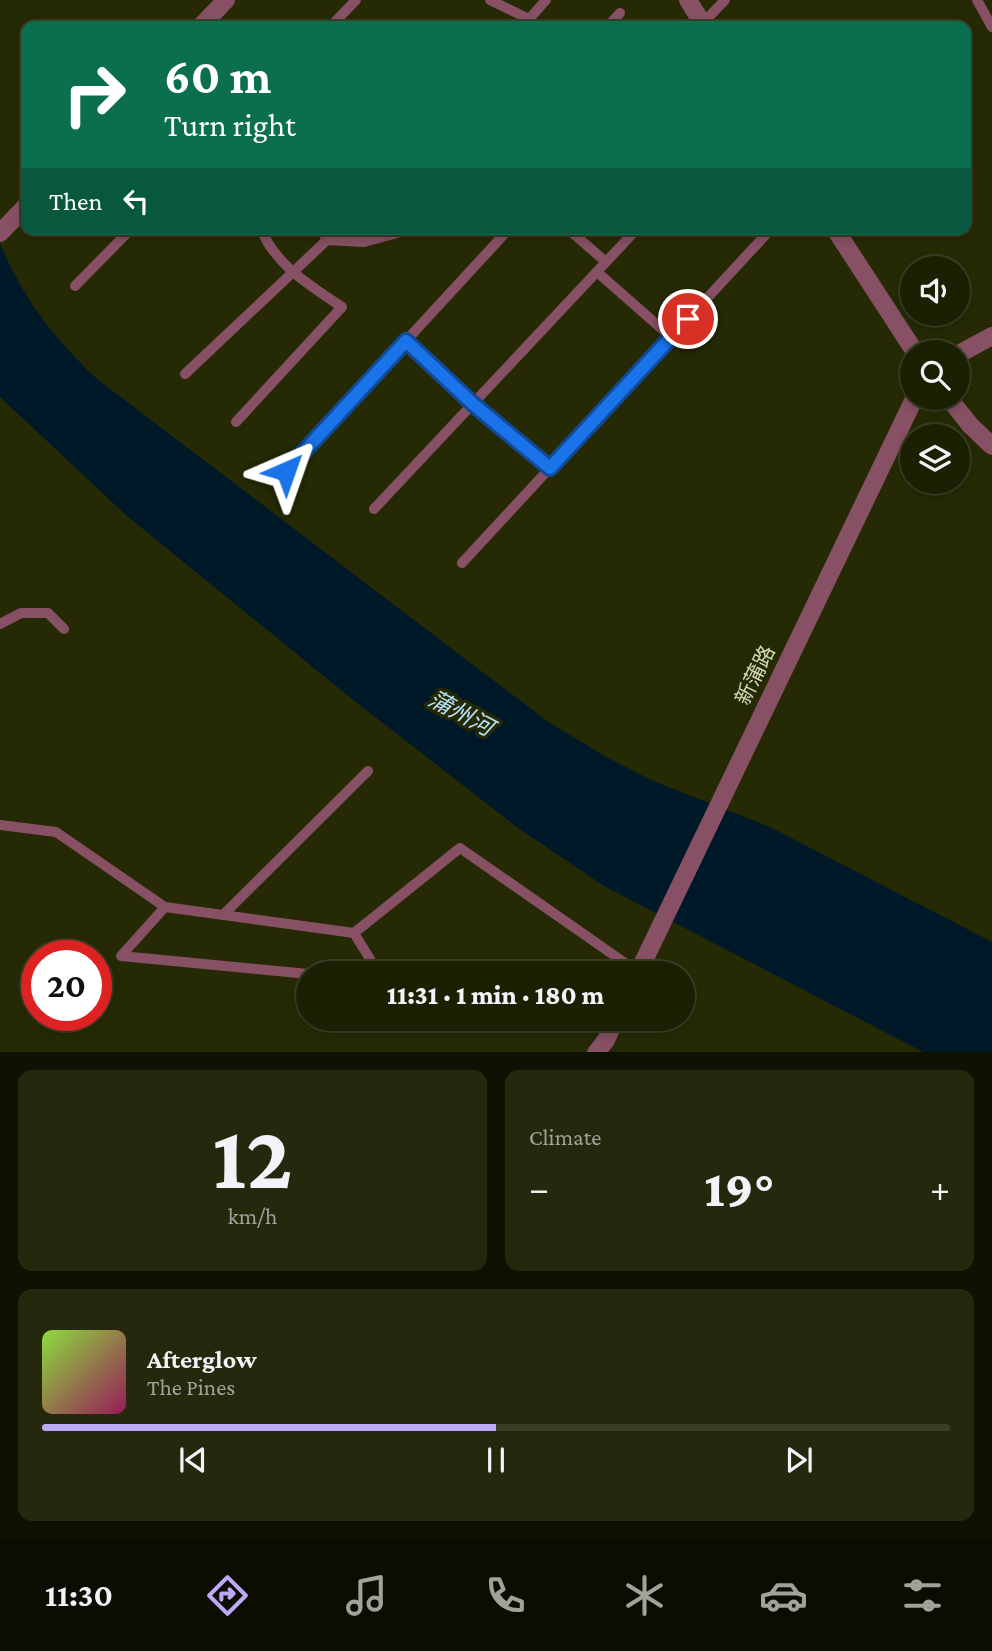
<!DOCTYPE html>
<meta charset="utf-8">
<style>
body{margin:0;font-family:"Crimson Pro","Noto Sans SC",serif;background:#25280d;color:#f1f3f6;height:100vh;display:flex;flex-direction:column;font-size:26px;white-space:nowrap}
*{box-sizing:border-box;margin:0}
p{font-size:23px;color:#a0a39a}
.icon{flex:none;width:38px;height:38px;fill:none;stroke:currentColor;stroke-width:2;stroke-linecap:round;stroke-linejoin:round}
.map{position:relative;height:1052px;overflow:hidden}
.panel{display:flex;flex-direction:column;gap:18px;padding:18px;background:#0f1202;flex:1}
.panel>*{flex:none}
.banner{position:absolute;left:21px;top:21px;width:950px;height:214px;border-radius:14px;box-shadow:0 4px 10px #0003,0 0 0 2px #3a3e25;background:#0b6e4f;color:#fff;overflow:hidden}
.tools{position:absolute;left:900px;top:256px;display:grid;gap:14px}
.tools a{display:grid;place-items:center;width:70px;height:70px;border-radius:50%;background:#1c2003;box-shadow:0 4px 10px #0003,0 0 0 2px #3a3e25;font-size:35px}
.speed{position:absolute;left:21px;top:940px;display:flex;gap:14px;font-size:35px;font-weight:700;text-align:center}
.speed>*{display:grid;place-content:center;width:91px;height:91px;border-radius:50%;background:#1c2003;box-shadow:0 4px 10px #0003,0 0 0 2px #3a3e25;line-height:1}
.speed .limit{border:10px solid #d22;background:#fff;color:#111}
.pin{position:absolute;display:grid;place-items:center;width:60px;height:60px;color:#fff;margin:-30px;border:4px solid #fff;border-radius:50%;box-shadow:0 2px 7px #0007}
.me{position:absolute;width:77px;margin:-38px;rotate:43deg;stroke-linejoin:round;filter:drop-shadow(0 0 5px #0008)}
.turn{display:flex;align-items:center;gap:24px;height:147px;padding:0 28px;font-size:32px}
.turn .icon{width:91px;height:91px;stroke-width:2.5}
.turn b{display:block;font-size:49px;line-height:60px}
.then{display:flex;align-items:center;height:66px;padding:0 28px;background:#0003;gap:14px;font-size:26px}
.big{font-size:52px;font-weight:800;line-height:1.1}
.panel .tile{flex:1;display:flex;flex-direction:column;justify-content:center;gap:10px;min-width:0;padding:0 24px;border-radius:14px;background:#25280d}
.panel .dial{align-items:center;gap:0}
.dial b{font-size:91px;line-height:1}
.song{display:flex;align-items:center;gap:21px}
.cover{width:84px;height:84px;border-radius:10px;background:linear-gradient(135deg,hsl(90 70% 55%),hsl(330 70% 35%))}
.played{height:7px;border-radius:4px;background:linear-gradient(90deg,#bda9f5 50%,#3a3e25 50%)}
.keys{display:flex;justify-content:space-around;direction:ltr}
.heat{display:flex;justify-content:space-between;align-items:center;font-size:38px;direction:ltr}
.panel .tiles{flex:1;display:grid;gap:18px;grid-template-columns:1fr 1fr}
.tile:last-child{grid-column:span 2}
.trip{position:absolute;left:296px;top:961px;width:399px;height:70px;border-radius:35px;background:#1c2003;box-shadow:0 4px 10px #0003,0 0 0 2px #3a3e25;font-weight:800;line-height:70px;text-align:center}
.dock{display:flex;height:112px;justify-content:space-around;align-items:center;background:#0b0d01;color:#a0a39a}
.dock .icon{width:49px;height:49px}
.dock .on{color:#bda9f5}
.dock b{font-size:32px;color:#f1f3f6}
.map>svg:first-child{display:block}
</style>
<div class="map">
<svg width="992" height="1053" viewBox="0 0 992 1053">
<rect width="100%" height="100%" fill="#262a04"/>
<path fill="#001928" d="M0 244C25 301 52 336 97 379L547 721 608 758 653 781 768 826 992 942V1052H923L604 886 518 828 352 699 127 516 0 397Z"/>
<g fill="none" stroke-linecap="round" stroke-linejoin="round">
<g stroke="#875065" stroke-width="10">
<path d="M490 0 529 19 535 26"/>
<path d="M977 0 992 27"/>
<path d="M703 23 725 0"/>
<path d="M331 26 356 0"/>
<path d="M523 26 546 0"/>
<path d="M608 26 620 13"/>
<path d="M321 229 327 240"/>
<path d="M568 229 606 262"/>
<path d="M597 272 671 337"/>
<path d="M75 286 131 229"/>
<path d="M406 340 473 404 550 468"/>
<path d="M185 374 327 240 364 242 412 229"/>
<path d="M236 422 342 307C311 286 276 266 261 229"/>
<path d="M286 471 509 229"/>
<path d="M374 509 637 229"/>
<path d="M462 563 771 229"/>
<path d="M0 624 21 613H48L64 629"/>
<path d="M0 825 56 832 165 907 354 933 370 959 363 973"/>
<path d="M165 907 121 956 308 974"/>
<path d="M223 915 368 771"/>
<path d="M354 933 460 848 638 972"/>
</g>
<g stroke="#875065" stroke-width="18">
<path d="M688 0 704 26"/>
<path d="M835 229 915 352"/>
<path d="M948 397 970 425 992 446"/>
</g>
<g stroke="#875065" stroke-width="18">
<path d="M201 26 226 0"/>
<path d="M0 233 26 206"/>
<path d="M957 355 992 336"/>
<path d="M638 973 915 397"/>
<path d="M596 1053 606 1040 616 1018"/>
</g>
</g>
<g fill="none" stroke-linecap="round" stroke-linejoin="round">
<defs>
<path id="route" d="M286 471 406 341 473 404 550 468 688 319"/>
</defs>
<use href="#route" stroke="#114b97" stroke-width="18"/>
<use href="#route" stroke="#1a73e8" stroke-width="12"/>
</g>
<g text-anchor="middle" stroke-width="7" stroke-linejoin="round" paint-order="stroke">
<g font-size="21" fill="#d3d9b6" stroke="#262a04">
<text transform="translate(755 675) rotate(-64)" y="7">新蒲路</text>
</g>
<g font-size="23" font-style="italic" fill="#b9e4ff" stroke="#262a04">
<text transform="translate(461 713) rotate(28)" y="8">蒲州河</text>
</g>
</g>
</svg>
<div class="tools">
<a><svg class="icon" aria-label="sound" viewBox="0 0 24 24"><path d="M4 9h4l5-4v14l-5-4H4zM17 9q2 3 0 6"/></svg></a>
<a><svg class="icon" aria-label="search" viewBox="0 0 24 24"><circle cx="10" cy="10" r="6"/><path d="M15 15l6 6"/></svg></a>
<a><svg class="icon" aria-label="layers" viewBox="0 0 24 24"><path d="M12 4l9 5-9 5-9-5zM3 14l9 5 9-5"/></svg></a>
</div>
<div class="speed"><div class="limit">20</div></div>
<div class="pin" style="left:688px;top:319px;background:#d93025"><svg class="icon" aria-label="arrive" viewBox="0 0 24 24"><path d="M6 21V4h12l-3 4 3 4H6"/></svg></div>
<svg class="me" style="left:286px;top:471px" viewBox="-20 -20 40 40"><path d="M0-17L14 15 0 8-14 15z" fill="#1a73e8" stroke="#fff" stroke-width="4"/></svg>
<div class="trip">11:31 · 1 min · 180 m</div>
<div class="banner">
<div class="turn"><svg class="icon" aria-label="right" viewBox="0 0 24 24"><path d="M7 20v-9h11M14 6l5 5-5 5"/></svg><div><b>60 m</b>Turn right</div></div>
<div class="then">Then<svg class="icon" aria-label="left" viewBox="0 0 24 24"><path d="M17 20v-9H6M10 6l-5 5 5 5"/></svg></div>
</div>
</div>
<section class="panel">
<div class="tiles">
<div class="tile dial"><b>12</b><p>km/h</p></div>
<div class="tile"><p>Climate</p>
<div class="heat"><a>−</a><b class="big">19°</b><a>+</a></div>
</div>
<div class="tile">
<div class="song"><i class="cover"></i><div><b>Afterglow</b><p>The Pines</p></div></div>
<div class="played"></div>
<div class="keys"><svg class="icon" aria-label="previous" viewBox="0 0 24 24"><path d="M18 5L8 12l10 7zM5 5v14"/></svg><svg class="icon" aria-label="pause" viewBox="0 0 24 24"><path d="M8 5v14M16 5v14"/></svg><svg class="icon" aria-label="next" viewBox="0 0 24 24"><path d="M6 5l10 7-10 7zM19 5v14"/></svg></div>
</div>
</div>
</section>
<nav class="dock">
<b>11:30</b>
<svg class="icon on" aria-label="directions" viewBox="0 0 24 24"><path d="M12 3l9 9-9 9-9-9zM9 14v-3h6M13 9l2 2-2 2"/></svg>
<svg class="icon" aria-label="music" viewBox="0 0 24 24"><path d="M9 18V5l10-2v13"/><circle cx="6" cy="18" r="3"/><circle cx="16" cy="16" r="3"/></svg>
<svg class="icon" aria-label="phone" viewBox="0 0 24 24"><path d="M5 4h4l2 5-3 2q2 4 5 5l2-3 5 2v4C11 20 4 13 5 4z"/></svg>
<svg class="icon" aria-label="climate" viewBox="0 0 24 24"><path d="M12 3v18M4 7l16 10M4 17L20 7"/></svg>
<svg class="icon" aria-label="car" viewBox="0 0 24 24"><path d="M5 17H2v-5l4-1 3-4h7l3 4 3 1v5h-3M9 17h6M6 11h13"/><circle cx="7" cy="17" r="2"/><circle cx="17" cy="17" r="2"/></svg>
<svg class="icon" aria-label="filters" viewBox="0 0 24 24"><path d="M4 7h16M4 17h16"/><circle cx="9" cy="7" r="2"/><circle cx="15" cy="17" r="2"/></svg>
</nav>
